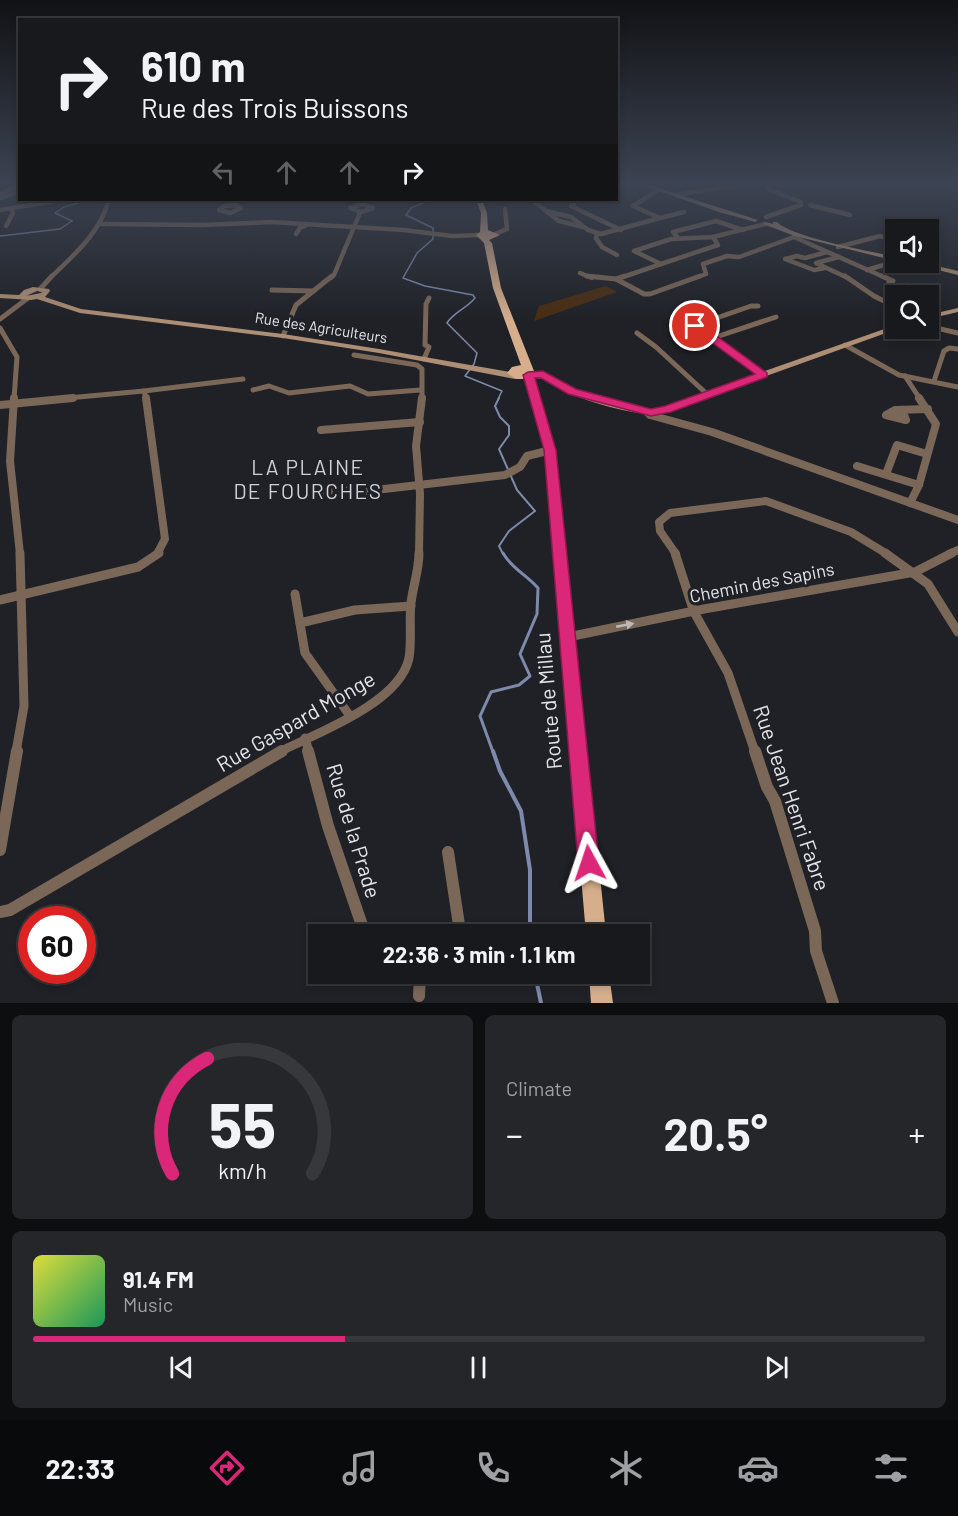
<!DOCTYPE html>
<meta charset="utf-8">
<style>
body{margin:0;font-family:Barlow,sans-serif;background:#242629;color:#f1f3f6;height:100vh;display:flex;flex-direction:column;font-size:22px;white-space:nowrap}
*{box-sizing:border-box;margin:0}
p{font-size:20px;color:#9ea0a3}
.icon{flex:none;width:33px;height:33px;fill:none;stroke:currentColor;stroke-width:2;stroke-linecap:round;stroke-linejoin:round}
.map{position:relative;height:1003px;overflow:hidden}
.sheet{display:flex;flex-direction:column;gap:12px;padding:12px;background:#0d0e0f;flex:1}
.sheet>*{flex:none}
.guide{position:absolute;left:18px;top:18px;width:600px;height:183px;border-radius:0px;box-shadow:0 3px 9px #0003,0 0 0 2px #36383b;background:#17191c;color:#f1f3f6;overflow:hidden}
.tools{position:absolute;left:885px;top:219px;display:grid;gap:12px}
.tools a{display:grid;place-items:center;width:54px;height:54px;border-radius:0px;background:#17191c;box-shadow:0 3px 9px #0003,0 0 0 2px #36383b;font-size:30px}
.speed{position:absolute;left:18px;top:906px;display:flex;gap:12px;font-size:30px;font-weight:700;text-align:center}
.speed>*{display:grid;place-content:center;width:78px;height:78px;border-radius:50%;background:#17191c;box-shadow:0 3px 9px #0003,0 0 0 2px #36383b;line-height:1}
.speed .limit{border:9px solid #d22;background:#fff;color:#111}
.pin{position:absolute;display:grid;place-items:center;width:51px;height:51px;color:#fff;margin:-26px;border:3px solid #fff;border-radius:50%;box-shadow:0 2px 6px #0007}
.me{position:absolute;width:66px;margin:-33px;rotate:355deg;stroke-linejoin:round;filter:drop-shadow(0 0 4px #0008)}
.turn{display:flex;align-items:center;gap:21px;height:126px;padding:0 24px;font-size:27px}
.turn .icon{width:78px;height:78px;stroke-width:2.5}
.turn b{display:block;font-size:42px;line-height:51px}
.lanes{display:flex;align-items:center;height:57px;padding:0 24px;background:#0003;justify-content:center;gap:30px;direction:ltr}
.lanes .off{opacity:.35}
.big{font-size:45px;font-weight:700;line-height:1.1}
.sheet .widget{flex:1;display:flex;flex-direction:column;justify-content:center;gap:9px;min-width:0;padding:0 21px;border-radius:9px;background:#242629}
.sheet .dial{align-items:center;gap:0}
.dial svg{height:156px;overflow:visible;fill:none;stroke:#36383b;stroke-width:7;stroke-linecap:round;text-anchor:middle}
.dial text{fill:#f1f3f6;stroke:none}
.song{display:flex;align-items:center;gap:18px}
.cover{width:72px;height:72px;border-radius:9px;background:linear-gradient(135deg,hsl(60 70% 55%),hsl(150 70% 35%))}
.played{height:6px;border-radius:3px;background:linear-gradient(90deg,#db2777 35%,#36383b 35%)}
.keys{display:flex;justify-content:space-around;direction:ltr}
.heat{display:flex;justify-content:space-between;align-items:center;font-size:33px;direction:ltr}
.sheet .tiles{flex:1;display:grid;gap:12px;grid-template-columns:1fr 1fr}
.widget:last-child{grid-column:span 2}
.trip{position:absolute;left:308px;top:924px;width:342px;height:60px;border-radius:0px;background:#17191c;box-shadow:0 3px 9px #0003,0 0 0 2px #36383b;font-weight:700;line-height:60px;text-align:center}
.menu{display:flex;height:96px;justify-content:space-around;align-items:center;background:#090a0b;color:#9ea0a3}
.menu .icon{width:42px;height:42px}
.menu .active{color:#db2777}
.menu b{font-size:27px;color:#f1f3f6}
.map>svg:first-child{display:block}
</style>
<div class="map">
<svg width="958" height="1003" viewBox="0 0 958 1003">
<rect width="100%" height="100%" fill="#1f2126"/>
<g fill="#4a2d10">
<path d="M907 282 933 293C918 299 898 296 884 290Z"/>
<path d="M606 286 617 292 534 321 539 306Z"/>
</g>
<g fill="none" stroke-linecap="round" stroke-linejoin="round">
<g stroke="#7e8aac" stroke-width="1.5">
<path d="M431 200 411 208 406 215 433 228V239L417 253 403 278 425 286 473 295 475 298C467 308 453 313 447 323L477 353 474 364 465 376 502 391 498 399"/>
<path d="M72 221 55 213 64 207 89 200"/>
<path d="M0 236 60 229 72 221"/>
</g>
<path stroke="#7e8aac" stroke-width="2" d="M499 398 495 406 500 417 509 426V435L499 449 517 490 535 511 509 531 499 546 503 554"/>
<path stroke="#7e8aac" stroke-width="3" d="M493 752 480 716 491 692 519 685 530 676 520 654 537 614 538 588C527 575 511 568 503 553"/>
<g stroke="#7e8aac" stroke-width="4">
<path d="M493 751 500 771 521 811 530 870V934"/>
<path d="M535 974 541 1003"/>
</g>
<g stroke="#7b6757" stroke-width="4.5">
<path d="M767 182 768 189 801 202"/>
<path d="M0 194 20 185"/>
<path d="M676 195 756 182"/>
<path d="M1 198 20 191"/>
<path d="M532 200 559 221 583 227"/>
<path d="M362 204 373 208 361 212 350 208Z"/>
<path d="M237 205 241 208 230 213 219 210 224 206Z"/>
<path d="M574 205 571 206 621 230"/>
<path d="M810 205 850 215"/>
<path d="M0 210 62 200"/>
<path d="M546 211 571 217 588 230 601 234 660 218 633 206 658 190"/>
<path d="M766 217 801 205"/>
<path d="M660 218 684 212"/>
<path d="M100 224 202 225 271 222 404 230 452 236 480 235"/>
<path d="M6 226 13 213 11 209"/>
<path d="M296 234 300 228 307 225"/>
<path d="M495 234 507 229 505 209"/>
<path d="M597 234 596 238 602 247 617 255"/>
<path d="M797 235 794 237 886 278"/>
<path d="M713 237 718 245 661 264 634 251 671 239Z"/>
<path d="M713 237 765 224"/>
<path d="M678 238 673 232 716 221 743 230"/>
<path d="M838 247 880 236 896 242"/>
<path d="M839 257 816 263 848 278"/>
<path d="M825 268 814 270 785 259 797 256 805 258 827 252"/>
<path d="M867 270 890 263 893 259"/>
<path d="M580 273 592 278"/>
<path d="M50 278C75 254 99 234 109 200"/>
<path d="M331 278 334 275 359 215"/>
<path d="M620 278 661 264"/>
<path d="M695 278 706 274 703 264 727 256 739 257 794 237"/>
</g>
<g stroke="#7b6757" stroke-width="5">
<path d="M587 276 616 279"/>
<path d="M624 276 616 279 644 294H650L700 276"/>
<path d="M845 276 874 296 896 307"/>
<path d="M882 276 893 281 889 282"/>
<path d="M40 289 52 276"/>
<path d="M272 290 314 291"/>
<path d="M0 319 28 298"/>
<path d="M695 325 763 375"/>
<path d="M928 326 958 333"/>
<path d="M0 328 17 357 14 399"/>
<path d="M637 333 656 347 708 395"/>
<path d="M688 333 682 330 751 306H758"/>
<path d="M283 336 296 305 332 276"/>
<path d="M713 338 776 317"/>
<path d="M845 345 899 375 958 387"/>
<path d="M354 355 417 365 422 369V399"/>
<path d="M424 359 429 347 425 345 426 304 429 298"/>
<path d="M905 376 920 399"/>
<path d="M934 381 944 351 949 348 958 349"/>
<path d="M253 390 269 386 289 393 350 386 368 394 420 390"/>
<path d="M144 391 243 379"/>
<path d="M57 399 144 391 146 399"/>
</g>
<g stroke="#7b6757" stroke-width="8">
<path d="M14 398 10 461 20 554"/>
<path d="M146 398 165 539 157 554"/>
<path d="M0 405 73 398"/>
<path d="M902 410 906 420 886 415 895 410 928 409"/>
<path d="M647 412 650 415 712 432 958 520"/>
<path d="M321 430 420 422"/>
<path d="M857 466 919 485"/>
<path d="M886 474 897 445 927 454"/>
<path d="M325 493 362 489 367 491 505 475 520 467 527 456 547 451"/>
<path d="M910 503 919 485 936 424 919 398"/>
<path d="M419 554 420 494 416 446 422 398"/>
<path d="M676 554 660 531 659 522 670 513 766 501 851 532 887 554"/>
<path d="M949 554 958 550"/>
</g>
<g stroke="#7b6757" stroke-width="9">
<path d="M675 553 694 612 728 673 755 752"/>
<path d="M885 553 928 584 958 632"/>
<path d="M295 594 305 653 350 716"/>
<path d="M0 600 138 567 159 553"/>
<path d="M300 623 355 610 411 606"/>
<path d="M568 637 704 609 915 572 952 553"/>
<path d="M305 738 309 752"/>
<path d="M16 752 24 706 20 553"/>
<path d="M279 752C317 733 400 703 409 658 412 640 409 621 411 603 413 586 419 570 419 553"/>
</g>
<g stroke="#7b6757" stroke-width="12">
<path d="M308 751 328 826 365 934"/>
<path d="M755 751 767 787 775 801 815 931 816 951 833 1003"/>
<path d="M0 850 17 751"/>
<path d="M448 852 459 925 455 934"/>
<path d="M0 912 10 910 282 751"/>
<path d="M419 996 420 974"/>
</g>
<g fill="#ae8f75" fill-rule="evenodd">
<path d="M633 182H640L758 220 755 222 719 212Z"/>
<path d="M773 222H777C793 238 870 251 896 257V261L795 236 763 224 766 222 773 224Z"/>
<path d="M906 262H920L958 271V275Z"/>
<path d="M33 287 49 289 50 291 45 297 81 309 283 334 379 349 515 373 519 376 515 379 379 353 283 338 80 313 37 299 31 300 0 298V294L19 295 24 290ZM37 291 42 292 41 293 26 296Z"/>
<path d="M958 308V312L928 319V315Z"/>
<path d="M893 326 900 328 657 415C627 413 594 404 567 392 558 388 551 382 542 379 536 377 530 378 525 375 530 372 536 372 543 374 554 376 562 384 573 388 598 400 629 407 656 409Z"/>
</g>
<g fill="#d7ae8c" fill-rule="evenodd">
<path d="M476 200H482L487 213 488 230 500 235 489 240 492 243 501 288 534 371 533 376 556 450 606 934H586L544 450 524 379H516L507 373 512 367 521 365 493 288 484 243 476 235 480 232 481 213Z"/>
<path d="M589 974H609L613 1003H591Z"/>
</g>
</g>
<defs><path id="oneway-solid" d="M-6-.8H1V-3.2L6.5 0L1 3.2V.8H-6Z" transform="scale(1.5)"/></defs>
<use fill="#bfb9b5" href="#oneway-solid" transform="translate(625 625) rotate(-11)"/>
<linearGradient id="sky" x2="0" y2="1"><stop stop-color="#111215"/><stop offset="0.57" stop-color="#3c4352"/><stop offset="1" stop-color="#3c4352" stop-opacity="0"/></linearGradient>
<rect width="958" height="322" fill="url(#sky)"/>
<path fill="#db2777" stroke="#8e194d" stroke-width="1.5" d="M692 323H699L767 373V377L671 412 651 416 568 394 541 378H535L556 450 599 863 596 871 589 874 581 871 578 863 544 450 523 375 528 372 543 371 576 389 651 409 665 406 755 374 692 328Z"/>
<g text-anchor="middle" stroke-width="6" stroke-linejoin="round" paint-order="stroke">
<g font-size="15" fill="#e4e5e8" stroke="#1f2126">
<text transform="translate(321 328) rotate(9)" y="5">Rue des Agriculteurs</text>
</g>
<g font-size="18" fill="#e4e5e8" stroke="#1f2126">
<text transform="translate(762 583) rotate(-11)" y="6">Chemin des Sapins</text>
</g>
<g font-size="21" letter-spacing="1.5" fill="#ced1d7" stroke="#1f2126">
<text x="308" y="475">LA PLAINE<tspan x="308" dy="24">DE FOURCHES</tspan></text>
</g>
<g font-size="21" fill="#e4e5e8" stroke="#1f2126">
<text transform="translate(549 701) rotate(-95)" y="7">Route de Millau</text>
<text transform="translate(296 722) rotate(-30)" y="7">Rue Gaspard Monge</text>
<text transform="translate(791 798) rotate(71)" y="7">Rue Jean Henri Fabre</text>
<text transform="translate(353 831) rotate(73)" y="7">Rue de la Prade</text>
</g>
</g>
</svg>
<div class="tools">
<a><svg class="icon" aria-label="sound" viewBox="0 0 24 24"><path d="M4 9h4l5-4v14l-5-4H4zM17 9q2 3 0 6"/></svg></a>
<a><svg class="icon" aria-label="search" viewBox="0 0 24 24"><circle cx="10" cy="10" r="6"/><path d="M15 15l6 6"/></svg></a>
</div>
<div class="speed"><div class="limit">60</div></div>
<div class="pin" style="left:695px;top:326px;background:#d93025"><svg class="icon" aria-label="arrive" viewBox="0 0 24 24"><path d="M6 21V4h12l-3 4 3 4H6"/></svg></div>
<svg class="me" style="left:589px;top:863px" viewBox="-20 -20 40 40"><path d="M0-17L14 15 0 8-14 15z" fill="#db2777" stroke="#fff" stroke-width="4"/></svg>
<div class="trip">22:36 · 3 min · 1.1 km</div>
<div class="guide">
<div class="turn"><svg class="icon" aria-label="right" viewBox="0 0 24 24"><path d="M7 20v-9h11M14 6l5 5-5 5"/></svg><div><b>610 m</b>Rue des Trois Buissons</div></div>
<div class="lanes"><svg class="icon off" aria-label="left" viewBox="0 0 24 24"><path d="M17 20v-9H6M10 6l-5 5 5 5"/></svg><svg class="icon off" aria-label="ahead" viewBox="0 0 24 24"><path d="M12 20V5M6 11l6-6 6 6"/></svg><svg class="icon off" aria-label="ahead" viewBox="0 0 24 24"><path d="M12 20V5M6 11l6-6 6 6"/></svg><svg class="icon" aria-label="right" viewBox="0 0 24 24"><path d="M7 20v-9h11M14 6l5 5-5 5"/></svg></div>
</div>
</div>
<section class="sheet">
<div class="tiles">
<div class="widget dial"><svg viewBox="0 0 100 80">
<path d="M14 69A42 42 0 1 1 86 69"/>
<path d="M14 69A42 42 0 0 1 32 10" stroke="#db2777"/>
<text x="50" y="56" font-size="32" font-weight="700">55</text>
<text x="50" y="72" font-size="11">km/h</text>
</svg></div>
<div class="widget"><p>Climate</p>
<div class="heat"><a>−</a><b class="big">20.5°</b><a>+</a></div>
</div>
<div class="widget">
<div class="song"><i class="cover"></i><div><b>91.4 FM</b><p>Music</p></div></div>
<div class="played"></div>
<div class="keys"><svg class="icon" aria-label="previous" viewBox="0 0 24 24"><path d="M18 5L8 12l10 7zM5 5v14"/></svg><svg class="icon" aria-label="pause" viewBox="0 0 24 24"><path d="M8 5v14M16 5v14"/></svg><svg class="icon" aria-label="next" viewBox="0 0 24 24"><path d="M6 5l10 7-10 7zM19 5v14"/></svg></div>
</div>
</div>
</section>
<nav class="menu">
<b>22:33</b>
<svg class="icon active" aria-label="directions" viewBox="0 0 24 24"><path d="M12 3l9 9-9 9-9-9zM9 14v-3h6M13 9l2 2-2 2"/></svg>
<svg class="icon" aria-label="music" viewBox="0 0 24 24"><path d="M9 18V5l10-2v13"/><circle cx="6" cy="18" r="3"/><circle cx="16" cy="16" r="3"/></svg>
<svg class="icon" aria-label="phone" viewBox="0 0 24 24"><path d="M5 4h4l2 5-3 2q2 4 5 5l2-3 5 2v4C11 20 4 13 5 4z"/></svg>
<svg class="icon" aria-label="climate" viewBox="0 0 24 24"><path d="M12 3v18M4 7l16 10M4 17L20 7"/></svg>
<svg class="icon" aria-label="car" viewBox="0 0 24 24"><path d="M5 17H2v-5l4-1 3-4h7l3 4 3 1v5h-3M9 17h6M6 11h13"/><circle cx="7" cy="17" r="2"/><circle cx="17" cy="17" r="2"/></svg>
<svg class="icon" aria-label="filters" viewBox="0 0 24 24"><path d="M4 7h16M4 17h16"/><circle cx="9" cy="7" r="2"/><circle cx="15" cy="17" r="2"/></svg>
</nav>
